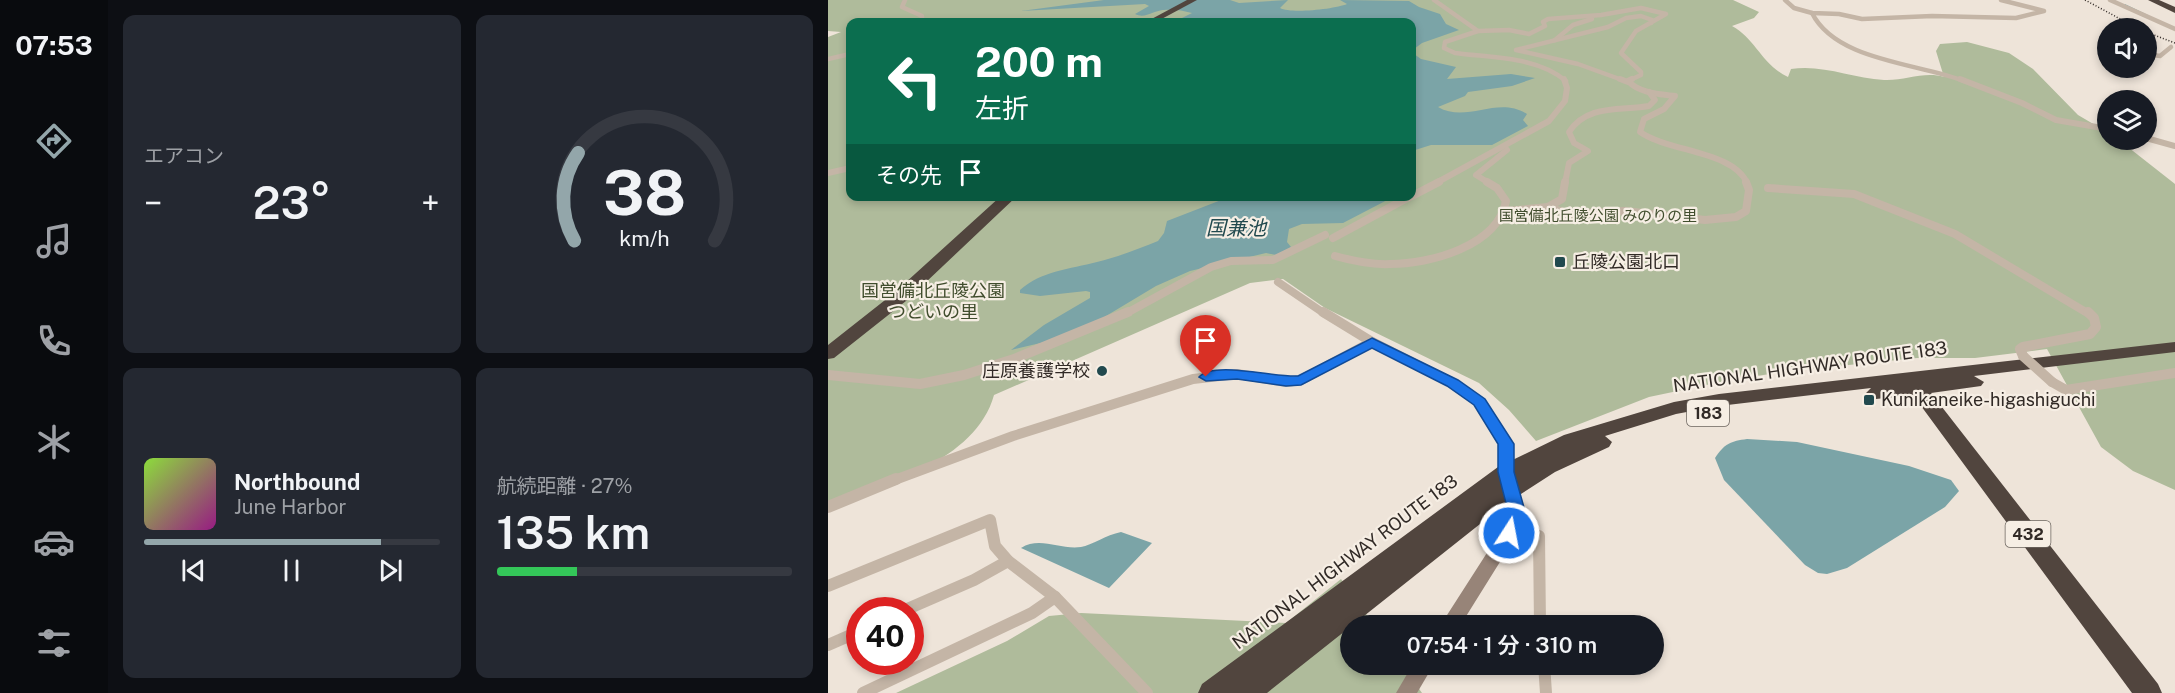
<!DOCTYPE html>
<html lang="ja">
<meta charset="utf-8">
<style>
body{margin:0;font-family:"Public Sans","Noto Sans JP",sans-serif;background:#242831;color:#f1f3f6;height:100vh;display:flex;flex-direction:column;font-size:22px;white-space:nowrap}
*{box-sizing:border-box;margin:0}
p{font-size:20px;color:#9ea1a6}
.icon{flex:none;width:33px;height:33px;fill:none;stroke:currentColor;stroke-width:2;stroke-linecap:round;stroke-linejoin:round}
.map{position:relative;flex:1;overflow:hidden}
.side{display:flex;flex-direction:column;gap:15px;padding:15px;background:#0d0f14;width:720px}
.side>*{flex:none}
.hud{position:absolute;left:18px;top:18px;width:570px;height:183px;border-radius:12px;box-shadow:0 3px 9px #0003;background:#0b6e4f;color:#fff;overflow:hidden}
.controls{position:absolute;left:1269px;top:18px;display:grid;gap:12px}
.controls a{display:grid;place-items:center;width:60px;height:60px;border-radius:50%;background:#171b24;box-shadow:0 3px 9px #0003;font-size:30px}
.speed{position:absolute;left:18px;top:597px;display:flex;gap:12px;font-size:30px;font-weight:700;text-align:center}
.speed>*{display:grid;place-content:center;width:78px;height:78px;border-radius:50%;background:#171b24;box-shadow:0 3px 9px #0003;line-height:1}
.speed .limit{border:9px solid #d22;background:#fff;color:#111}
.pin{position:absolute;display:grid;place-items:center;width:51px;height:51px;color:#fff;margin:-62px -26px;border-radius:50% 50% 50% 0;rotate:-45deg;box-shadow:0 0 6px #0007}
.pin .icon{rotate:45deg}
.me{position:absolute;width:66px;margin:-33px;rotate:11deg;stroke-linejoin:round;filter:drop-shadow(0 0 4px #0008)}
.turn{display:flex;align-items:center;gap:21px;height:126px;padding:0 30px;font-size:27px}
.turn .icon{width:78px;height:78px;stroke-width:2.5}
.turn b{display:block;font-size:42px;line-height:51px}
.then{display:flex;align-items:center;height:57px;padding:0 30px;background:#0003;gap:12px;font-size:22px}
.big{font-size:45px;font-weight:600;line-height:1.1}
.side .card{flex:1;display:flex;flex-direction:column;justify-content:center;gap:9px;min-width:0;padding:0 21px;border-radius:12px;background:#242831}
.side .dial{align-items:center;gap:0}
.dial svg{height:156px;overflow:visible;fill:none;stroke:#363941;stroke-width:7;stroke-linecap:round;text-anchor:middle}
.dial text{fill:#f1f3f6;stroke:none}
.song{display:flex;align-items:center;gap:18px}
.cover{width:72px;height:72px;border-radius:9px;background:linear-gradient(135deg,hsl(90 70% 55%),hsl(310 70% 35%))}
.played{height:6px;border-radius:3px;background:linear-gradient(90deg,#93a6aa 80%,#363941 80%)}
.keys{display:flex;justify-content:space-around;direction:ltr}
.heat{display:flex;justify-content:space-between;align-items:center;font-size:33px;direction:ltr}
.charge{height:9px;border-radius:4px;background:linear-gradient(90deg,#34c759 27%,#363941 0)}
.side .tiles{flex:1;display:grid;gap:15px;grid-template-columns:repeat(2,1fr)}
.trip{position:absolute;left:512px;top:615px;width:324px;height:60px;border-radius:30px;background:#171b24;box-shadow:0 3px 9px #0003;font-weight:600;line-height:60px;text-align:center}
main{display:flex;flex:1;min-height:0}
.tab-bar{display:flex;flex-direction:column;width:108px;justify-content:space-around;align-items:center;background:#090b0e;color:#9ea1a6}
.tab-bar .icon{width:42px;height:42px}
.tab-bar .on{color:#93a6aa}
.tab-bar b{font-size:27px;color:#f1f3f6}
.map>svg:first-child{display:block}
</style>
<main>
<nav class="tab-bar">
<b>07:53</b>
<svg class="icon on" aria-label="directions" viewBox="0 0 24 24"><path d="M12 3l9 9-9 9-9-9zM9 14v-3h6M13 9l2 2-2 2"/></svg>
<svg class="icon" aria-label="music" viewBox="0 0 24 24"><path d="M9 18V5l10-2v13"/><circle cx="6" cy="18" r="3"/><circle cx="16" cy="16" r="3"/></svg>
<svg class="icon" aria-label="phone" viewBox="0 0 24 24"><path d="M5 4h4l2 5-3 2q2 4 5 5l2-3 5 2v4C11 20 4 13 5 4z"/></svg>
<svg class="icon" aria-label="climate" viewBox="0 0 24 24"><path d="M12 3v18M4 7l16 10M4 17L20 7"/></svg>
<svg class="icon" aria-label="car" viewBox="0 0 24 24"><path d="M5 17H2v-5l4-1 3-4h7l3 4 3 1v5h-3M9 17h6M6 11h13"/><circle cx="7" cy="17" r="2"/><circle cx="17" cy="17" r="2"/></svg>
<svg class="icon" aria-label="filters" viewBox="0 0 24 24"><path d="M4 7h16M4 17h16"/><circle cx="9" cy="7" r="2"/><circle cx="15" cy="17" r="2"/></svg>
</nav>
<section class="side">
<div class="tiles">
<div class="card"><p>エアコン</p>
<div class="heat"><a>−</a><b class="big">23°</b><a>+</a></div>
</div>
<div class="card dial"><svg viewBox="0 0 100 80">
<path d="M14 69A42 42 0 1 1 86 69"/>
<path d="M14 69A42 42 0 0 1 16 24" stroke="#93a6aa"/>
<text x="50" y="56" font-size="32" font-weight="700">38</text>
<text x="50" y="72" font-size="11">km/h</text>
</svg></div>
<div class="card">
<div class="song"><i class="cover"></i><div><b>Northbound</b><p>June Harbor</p></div></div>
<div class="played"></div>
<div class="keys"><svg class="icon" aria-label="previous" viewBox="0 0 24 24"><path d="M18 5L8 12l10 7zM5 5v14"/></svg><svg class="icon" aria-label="pause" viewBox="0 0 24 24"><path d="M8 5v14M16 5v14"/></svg><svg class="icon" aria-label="next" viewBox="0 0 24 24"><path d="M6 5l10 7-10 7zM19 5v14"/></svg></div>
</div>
<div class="card"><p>航続距離 · 27%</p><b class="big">135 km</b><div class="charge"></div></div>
</div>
</section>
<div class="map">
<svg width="1347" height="693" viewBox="0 0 1347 693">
<rect width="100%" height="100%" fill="#eee4d9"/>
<g fill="#afbb9b" fill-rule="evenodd">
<path d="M0 0H905L931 12 926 18 904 26C928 39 933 64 960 77L963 69C994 64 1024 78 1056 80 1077 81 1096 71 1116 77L1108 51 1112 44 1139 42 1181 53 1205 69 1250 115 1279 132 1280 140H1291L1347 184V490L1305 471 1273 447 1219 349 1147 358H1089L962 371 902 380 821 397 708 441 681 410 651 383 497 308 455 279 422 283 166 395C148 461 56 485 0 509V37L13 32 0 31ZM22 22H584V196H22Z"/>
<path d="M513 579 546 625 522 626V664L574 665 594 693H68L179 641 221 616 253 613 458 623Z"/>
</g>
<g fill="#7ba4a7">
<path d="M276 0H402L411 3 460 0 452 8C463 14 507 9 519 4L512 0 581 1 591 7 612 14 618 24 631 30 594 43 586 49V54L593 59 628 67 619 79 683 74 707 78 684 86 640 92 637 96 610 107C639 124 669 95 699 114L695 120 700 126 664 145H603L584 151V22L368 20 346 22 364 13C354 10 345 9 335 10 325 11 317 19 307 14L321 6 317 4 193 11Z"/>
<path d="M401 197H565L515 223 474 224 461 229 459 242 463 247 448 255 438 253 362 271 328 286 273 319 221 341 183 350 216 325 262 298V292L258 291 212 296 192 293V290C213 271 242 269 269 262 290 257 310 249 330 241L336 233 339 221Z"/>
<path d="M919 439 969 442 1081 466 1123 480 1131 491 1117 507 1019 568 999 574 990 573 977 565 896 480 887 458C896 444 903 441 919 439Z"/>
<path d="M293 532 324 543 281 588 193 548C212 536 232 550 253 547 264 545 278 535 293 532Z"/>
</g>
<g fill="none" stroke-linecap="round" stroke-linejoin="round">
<path stroke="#7ba4a7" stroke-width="1.5" d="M1297 5 1320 16"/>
<g stroke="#c4b5a6" stroke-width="4.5">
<path d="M77 0 74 7 94 16V22"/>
<path d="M606 0 650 31"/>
<path d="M957 0 966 8 984 13 1011 14 1034 19 1104 16 1188 18 1216 11 1173 0"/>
<path d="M1282 0 1347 29"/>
<path d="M984 13C1008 61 1090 63 1136 81"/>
<path d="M727 40 745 25 764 19"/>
<path d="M1318 54 1332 56 1343 47"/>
<path d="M0 59 22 54"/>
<path d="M738 81C708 56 663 58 627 53L616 48 617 42 650 31 681 30 701 34 717 26 715 22 720 19 773 15 813 8 838 14 808 31 793 53 813 72V75L800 81"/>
<path d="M797 81 750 64 688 50 780 27 798 18 813 16 824 20 823 23"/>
</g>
<g stroke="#c4b5a6" stroke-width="6">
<path d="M792 79 800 82"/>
<path d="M804 79 800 81C811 93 831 94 847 96L836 109 816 119 812 132C841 152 905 151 919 183"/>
<path d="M1132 79 1194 103 1228 120 1280 129"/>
<path d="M1318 138 1347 146"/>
<path d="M0 173 22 168"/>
<path d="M608 183 721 121 737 101 739 88 736 79"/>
<path d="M661 183 648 175 679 150"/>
<path d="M737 183 741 163 760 151 746 143 741 132C759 104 792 111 821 106L827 100 821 92"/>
</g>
<g stroke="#c4b5a6" stroke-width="8">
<path d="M940 188 1026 194 1127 234 1261 314"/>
<path d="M584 196 611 182"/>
<path d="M720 207 734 199 737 182"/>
<path d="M679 211 720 207 742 214 797 211 877 220 908 217 918 211 921 190 918 182"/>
<path d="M505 238 583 196"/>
<path d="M507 256C525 261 543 265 562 264 602 264 670 246 678 201L669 188 659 182"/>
<path d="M450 282 497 314"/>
<path d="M297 314 383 267 403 261 445 260 497 235"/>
</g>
<g stroke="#c4b5a6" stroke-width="10">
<path d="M495 312 544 342 625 383 652 402 678 444V472"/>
<path d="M1195 356 1192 349 1195 347 1262 334 1268 327 1266 318 1260 312"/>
<path d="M0 375 92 384 136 375 186 359 300 312"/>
<path d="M1224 382 1238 390 1347 373"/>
<path d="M64 481 185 436 365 379 409 374 458 382 473 380 544 342"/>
</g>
<g stroke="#c4b5a6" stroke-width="12">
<path d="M0 507 68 479"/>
<path d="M711 536 712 626"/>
<path d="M0 586 162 520 167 546 180 561 227 597 319 693"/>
<path d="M77 610 146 580 180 561"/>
<path d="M0 645 32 631"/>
<path d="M716 664 718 693"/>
<path d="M35 693 204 613 227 597"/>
</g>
<g fill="#978478" fill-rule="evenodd">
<path d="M681 477 687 479 689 483 696 511 690 533 632 626H612L673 531 680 511 673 483 675 479Z"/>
<path d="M585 664H606L589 693H568Z"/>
</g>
<g fill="#51453e" fill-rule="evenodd">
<path d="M359 0H369L328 22H318Z"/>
<path d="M1320 0H1331L1347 7V13Z"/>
<path d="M173 196H189L78 301 6 358 0 359V345L66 293Z"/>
<path d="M1347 342V352L1146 376 1156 382 1153 386 1103 393 1330 684 1334 693H1304L1085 395 1048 399 1041 397 1038 393 1043 388 891 406 848 414 777 436 784 442 781 447 727 472 676 505 439 693H370L374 684 670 467 736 435 846 402 891 394Z"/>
</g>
<g stroke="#312a26" stroke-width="1.5" stroke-dasharray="1 2" stroke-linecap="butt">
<path d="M1257 0 1309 28"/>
<path d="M1318 32 1347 43"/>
</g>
<path stroke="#c4b5a6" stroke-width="10" d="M1195 356 1224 382"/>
</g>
<path fill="#1a73e8" stroke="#114b97" stroke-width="1.5" d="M544 338 630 380 657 399 686 444V472L697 511 687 538H675L672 533 680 511 670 472V444L646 405 619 386 544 348 473 385 458 386 409 379 378 381 371 377C386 360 447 378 470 376Z"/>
<g fill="#21494e" stroke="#f6eee4" stroke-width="2">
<rect x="726" y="256" width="12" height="12" rx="3"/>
<circle cx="274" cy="371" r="6"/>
<rect x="1035" y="394" width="12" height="12" rx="3"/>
</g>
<g text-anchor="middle" stroke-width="4.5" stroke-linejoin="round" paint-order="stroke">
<g font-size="15" fill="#404d2d" stroke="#f6eee4">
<text x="770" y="221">国営備北丘陵公園 みのりの里</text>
</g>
<g fill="#f6eee4" stroke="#6c655f" stroke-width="1.5">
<rect x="859" y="400" width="42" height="26" rx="4.5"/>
<rect x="1177.5" y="521" width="45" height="26" rx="4.5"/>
</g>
<g font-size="16" font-weight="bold" fill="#312a26">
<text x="880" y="419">183</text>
<text x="1200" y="540">432</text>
</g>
<g font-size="18" fill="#312a26" stroke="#f6eee4" text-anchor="start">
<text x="744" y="268">丘陵公園北口</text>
<text x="262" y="377" text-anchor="end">庄原養護学校</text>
<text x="1053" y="406">Kunikaneike-higashiguchi</text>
</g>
<g font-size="18" fill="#404d2d" stroke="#f6eee4">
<text x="105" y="297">国営備北丘陵公園<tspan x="105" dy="21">つどいの里</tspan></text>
</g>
<g font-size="18" fill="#312a26" stroke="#f6eee4">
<text transform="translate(982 367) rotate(-8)" y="6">NATIONAL HIGHWAY ROUTE 183</text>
<text transform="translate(517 562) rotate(-37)" y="6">NATIONAL HIGHWAY ROUTE 183</text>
</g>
<g font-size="20" font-style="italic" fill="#21494e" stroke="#f6eee4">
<text x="408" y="235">国兼池</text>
</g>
</g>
</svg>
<div class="controls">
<a><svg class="icon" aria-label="sound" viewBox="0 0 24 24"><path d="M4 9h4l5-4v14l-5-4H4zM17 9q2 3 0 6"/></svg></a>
<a><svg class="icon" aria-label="layers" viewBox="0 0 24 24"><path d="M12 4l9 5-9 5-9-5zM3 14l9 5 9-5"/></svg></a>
</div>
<div class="speed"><div class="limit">40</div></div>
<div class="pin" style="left:378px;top:377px;background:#d93025"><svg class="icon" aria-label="arrive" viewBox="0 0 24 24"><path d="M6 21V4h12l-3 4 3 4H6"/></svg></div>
<svg class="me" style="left:681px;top:533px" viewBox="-20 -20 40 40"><circle r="17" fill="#1a73e8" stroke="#fff" stroke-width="3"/><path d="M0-11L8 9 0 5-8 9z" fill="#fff"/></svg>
<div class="trip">07:54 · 1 分 · 310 m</div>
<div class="hud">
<div class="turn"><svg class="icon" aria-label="left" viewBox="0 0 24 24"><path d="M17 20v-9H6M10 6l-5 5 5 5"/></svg><div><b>200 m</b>左折</div></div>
<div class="then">その先<svg class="icon" aria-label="arrive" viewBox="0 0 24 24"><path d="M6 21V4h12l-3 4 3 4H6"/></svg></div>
</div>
</div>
</main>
